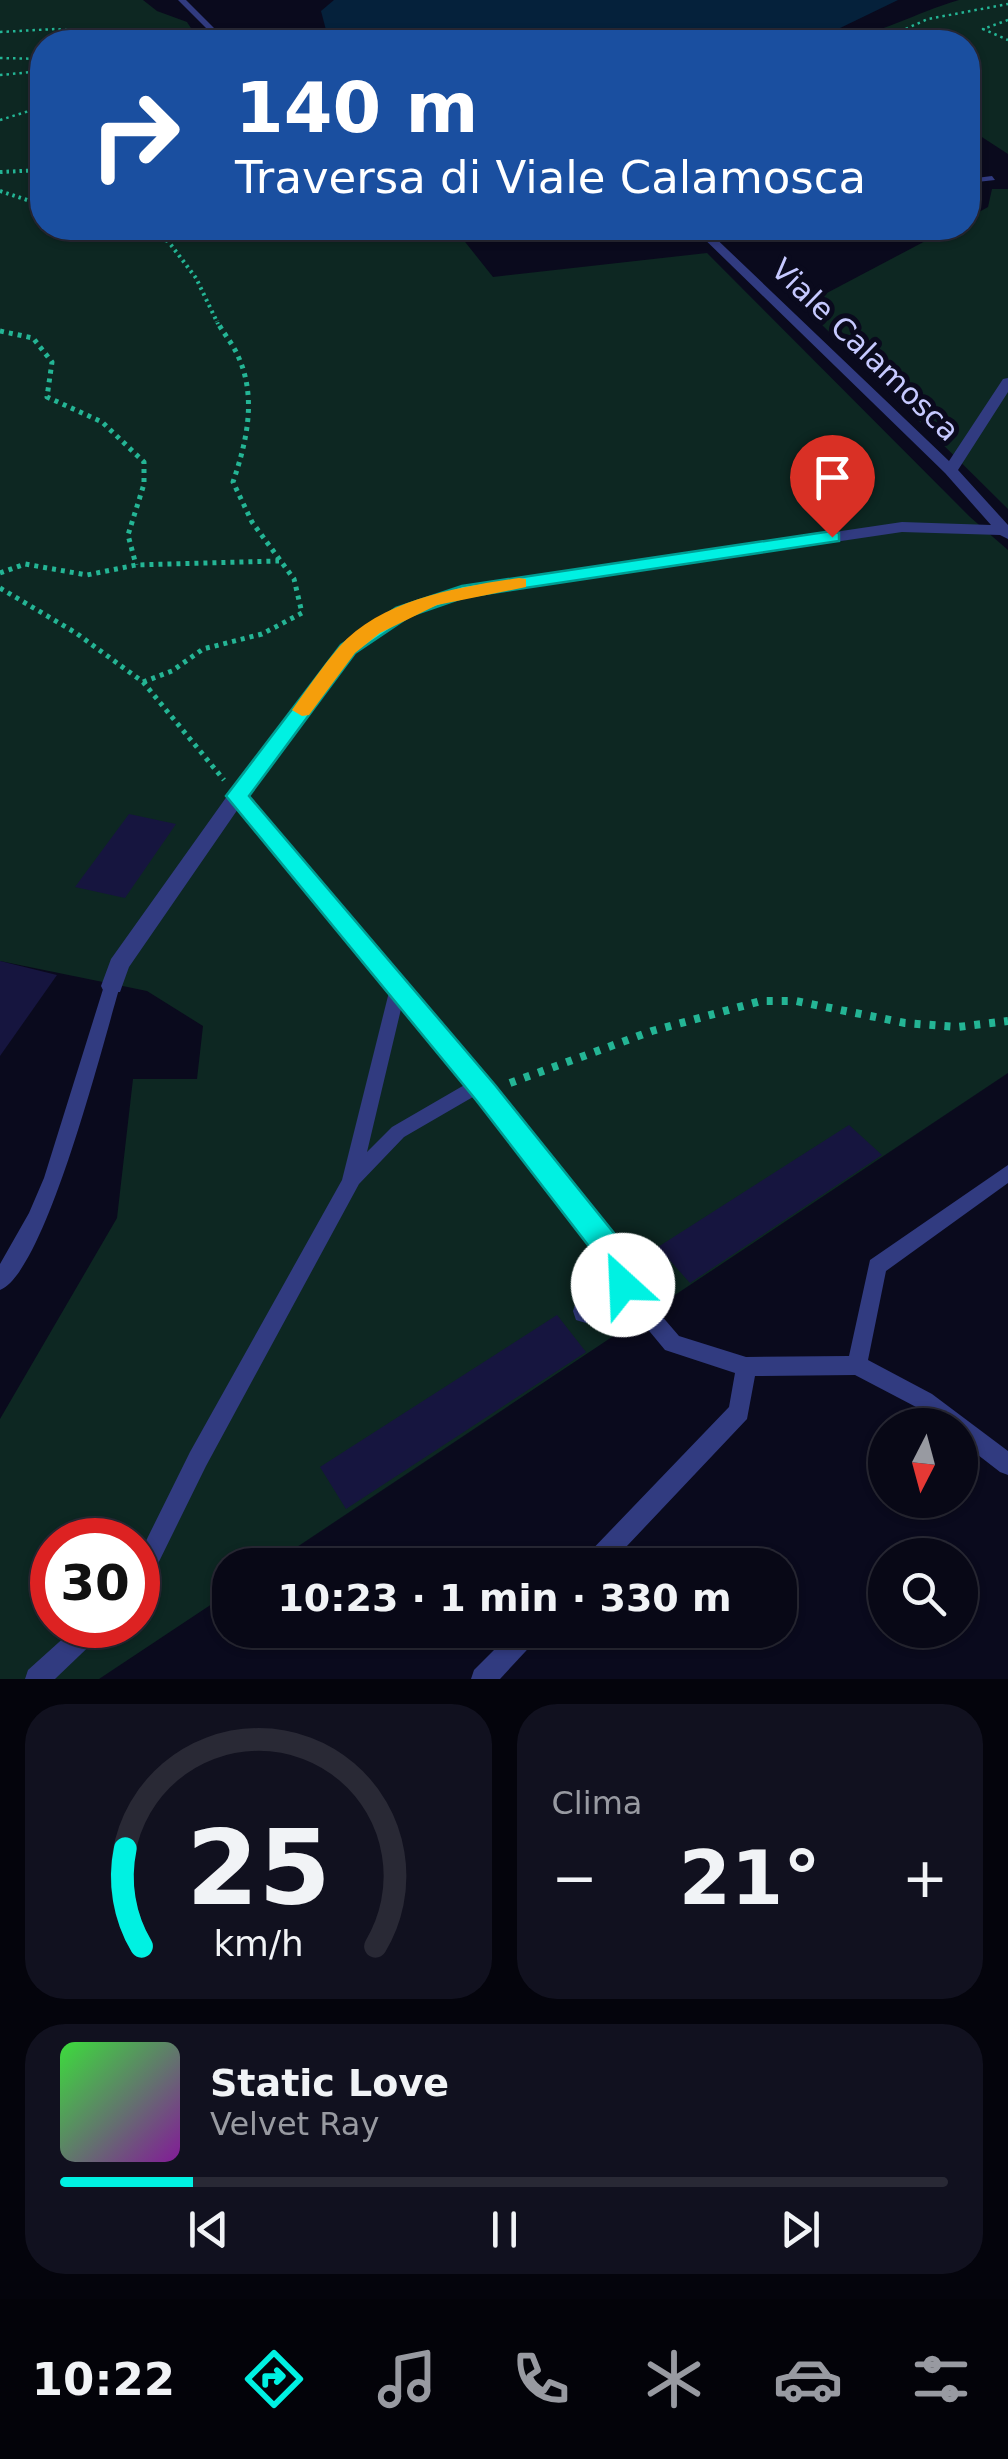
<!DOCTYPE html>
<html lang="it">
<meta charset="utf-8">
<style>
body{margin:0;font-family:"DejaVu Sans",sans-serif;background:#11111f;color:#f1f3f6;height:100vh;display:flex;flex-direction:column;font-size:38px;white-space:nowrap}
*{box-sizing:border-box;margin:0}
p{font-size:32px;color:#989aa1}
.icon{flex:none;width:55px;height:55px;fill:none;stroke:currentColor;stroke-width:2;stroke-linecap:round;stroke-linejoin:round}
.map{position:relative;height:1679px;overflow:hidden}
.panel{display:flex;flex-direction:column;gap:25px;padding:25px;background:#04040c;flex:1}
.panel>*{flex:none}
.hud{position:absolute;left:30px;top:30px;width:950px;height:210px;border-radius:40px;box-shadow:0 2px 8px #0004,0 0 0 2px #292935;background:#1a4fa0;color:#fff;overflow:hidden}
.needle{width:65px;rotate:186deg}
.controls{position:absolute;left:868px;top:1408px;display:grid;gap:20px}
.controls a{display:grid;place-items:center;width:110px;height:110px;border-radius:50%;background:#080816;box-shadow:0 2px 8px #0004,0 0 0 2px #292935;font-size:50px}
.speed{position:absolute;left:30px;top:1518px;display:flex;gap:20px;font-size:50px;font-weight:700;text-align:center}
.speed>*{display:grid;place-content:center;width:130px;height:130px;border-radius:50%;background:#080816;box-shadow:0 2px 8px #0004,0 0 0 2px #292935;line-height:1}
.speed .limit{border:15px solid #d22;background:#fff;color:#111}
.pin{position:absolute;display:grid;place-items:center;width:85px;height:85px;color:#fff;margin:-102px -42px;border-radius:50% 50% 50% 0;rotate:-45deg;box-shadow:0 0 10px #0007}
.pin .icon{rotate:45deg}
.me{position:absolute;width:110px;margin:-55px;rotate:335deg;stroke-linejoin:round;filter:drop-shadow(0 0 8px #0008)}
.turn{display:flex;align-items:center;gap:35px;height:210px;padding:0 40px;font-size:45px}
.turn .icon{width:130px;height:130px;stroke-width:2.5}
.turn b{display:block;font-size:70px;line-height:85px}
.big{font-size:75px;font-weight:600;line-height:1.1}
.panel .widget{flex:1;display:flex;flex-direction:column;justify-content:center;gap:15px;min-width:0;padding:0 35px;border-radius:40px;background:#11111f}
.panel .dial{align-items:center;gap:0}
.dial svg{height:260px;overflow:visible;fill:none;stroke:#292935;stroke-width:7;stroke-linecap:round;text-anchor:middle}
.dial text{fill:#f1f3f6;stroke:none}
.song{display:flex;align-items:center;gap:30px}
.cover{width:120px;height:120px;border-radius:15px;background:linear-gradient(135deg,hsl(120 70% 55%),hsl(290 70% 35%))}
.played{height:10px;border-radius:5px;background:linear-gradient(90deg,#00f1e2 15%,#292935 15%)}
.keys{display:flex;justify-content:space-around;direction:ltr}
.heat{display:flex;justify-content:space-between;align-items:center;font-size:55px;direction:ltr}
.panel .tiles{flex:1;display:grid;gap:25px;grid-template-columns:1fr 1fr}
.widget:last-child{grid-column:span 2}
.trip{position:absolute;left:212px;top:1548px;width:585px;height:100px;border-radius:40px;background:#080816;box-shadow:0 2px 8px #0004,0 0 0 2px #292935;font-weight:600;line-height:100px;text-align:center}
.tabs{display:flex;height:160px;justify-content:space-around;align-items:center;background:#030309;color:#989aa1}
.tabs .icon{width:70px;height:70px}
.tabs .current{color:#00f1e2}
.tabs b{font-size:45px;color:#f1f3f6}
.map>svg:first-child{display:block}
</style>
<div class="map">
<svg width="1008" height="1679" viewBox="0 0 1008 1679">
<rect width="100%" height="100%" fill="#0a0a1d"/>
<g fill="#0d2722" fill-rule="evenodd">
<path d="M0 0H143L157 11 187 22 200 42H42V228H454L493 277 707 253 970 517 1008 550V1073L270 1565H230V1592L99 1679H0V1419L117 1218 133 1079H197L203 1026 147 991 0 961ZM52 1540H138V1625H52Z"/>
<path d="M959 0H1008V154L968 128V42H832C878 35 915 13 959 0Z"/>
<path d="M992 189H1008V509L814 317 825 294 950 228H968V218L988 207Z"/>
</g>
<path fill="#05213b" d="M334 0H898L836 30 755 42H378L326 30 321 11Z"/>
<g fill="#16153f">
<path d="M129 814 176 824 125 898 75 887Z"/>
<path d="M0 961 57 975 0 1056Z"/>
<path d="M849 1125 882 1155 690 1283 658 1247Z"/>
<path d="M557 1315 586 1352 346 1509 320 1467Z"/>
</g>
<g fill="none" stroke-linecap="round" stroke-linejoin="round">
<g stroke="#24b595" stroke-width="2.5" stroke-dasharray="2.5 4" stroke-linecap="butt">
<path d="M1008 20 983 29 1008 40"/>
<path d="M0 32 55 29 193 40"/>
<path d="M876 42 928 19 1008 4"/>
<path d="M0 58 42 59"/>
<path d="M0 75 42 71"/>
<path d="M0 120 42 107"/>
</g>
<g stroke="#24b595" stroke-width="4" stroke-dasharray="2.5 4" stroke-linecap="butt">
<path d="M0 172 42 170"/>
<path d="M0 191 42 205"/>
<path d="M128 228 168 241"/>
<path d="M175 228 168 241 196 278 218 324"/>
</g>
<g stroke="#24b595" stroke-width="5" stroke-dasharray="4 5" stroke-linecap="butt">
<path d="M0 331 33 338 52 362 47 397 102 422 144 462V484L128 535 136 565"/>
<path d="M0 573 25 564 87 575 136 565 279 561"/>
<path d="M0 588 76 633 143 682 224 780"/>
<path d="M143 682 172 671 203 649 262 634 302 613 294 579 252 522 233 482C247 441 257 397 238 356 233 344 223 333 217 321"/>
</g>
<path stroke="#24b595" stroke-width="8" stroke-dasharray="6 9" stroke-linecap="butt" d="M510 1083 652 1031 761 1001H796L905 1023 958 1027 1008 1021"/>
<g fill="#313b80" fill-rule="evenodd">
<path d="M992 176 995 180 968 183V179Z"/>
<path d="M112 980 118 982 120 986C104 1039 46 1272 0 1290V1264L29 1213 44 1178 104 986 106 982Z"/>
<path d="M398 982 404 984 406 988 367 1152 392 1127 473 1080 479 1078 485 1080 488 1085 485 1090 404 1137 359 1184 206 1466 146 1588 138 1591V1557L190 1452 342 1180 390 988 392 984Z"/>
<path d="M1008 1165V1183L886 1271 868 1360 932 1394 1008 1451V1475L1000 1472 960 1441V1425H940L918 1408 855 1375 755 1376 747 1419 609 1565H582L585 1557 729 1407 735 1373 665 1350 616 1291 613 1285 616 1279 623 1276 630 1279 679 1336 746 1357 849 1356 870 1260Z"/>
<path d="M78 1625H107L103 1633 55 1679H25L28 1670Z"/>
<path d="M514 1630H542L538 1638 500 1679H471L474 1670Z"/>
</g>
<g fill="#313b80" fill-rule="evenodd">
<path d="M178 0H186L228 42H220Z"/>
<path d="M693 228H705L949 461 1003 379 1008 378V392L958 470 1008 525V539L1000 535 902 532 465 597 409 616 354 653 247 796 493 1086 632 1260C638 1271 638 1282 632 1293L586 1323 576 1320 573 1311 576 1302 610 1279V1271L477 1100 238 809 129 967 120 992H104L101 986 111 959 230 792 342 645 397 608 462 587 902 522 991 525 945 473Z"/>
</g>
</g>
<path fill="#00f1e2" stroke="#009d93" stroke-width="2.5" d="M832 531 839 533V541L465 597 410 616 355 653 249 796 495 1085 634 1258 638 1268 634 1295 623 1299 612 1295 608 1271 476 1100 226 796 341 645 396 608 462 586Z"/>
<path fill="#f59e0b" d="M519 578 526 579V587L437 605 380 633 355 653 309 715 302 716 292 710C307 689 322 667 339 647 382 599 459 587 519 578Z"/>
<g text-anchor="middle" stroke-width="10" stroke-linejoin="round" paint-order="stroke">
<g font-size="30" fill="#c6c9ff" stroke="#0a0a1d">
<text transform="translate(865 350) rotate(44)" y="10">Viale Calamosca</text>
</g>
</g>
</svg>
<div class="controls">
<a><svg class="needle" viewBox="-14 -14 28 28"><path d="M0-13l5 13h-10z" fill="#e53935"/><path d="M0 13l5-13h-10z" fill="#989aa1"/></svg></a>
<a><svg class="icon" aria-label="search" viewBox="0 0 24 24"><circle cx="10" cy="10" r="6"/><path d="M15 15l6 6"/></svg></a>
</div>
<div class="speed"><div class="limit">30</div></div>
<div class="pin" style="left:832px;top:537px;background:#d93025"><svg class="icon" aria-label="arrive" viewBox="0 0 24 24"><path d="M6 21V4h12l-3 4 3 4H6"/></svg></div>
<svg class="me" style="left:623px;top:1285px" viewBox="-20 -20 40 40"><circle r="19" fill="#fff"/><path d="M0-13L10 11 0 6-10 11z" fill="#00f1e2"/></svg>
<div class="trip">10:23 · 1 min · 330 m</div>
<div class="hud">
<div class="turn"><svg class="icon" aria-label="right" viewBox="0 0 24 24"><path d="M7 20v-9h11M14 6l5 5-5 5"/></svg><div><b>140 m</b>Traversa di Viale Calamosca</div></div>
</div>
</div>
<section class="panel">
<div class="tiles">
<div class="widget dial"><svg viewBox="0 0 100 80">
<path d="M14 69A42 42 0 1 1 86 69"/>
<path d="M14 69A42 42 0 0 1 9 39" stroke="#00f1e2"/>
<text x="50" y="56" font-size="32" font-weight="700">25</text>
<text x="50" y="72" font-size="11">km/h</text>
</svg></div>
<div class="widget"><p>Clima</p>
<div class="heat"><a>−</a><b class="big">21°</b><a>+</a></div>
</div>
<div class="widget">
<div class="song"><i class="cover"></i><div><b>Static Love</b><p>Velvet Ray</p></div></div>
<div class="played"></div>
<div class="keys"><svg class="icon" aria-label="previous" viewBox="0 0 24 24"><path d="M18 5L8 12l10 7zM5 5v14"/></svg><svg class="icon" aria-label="pause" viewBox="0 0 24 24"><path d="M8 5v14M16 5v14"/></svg><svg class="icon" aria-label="next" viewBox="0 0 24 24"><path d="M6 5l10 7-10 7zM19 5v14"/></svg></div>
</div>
</div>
</section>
<nav class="tabs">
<b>10:22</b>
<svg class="icon current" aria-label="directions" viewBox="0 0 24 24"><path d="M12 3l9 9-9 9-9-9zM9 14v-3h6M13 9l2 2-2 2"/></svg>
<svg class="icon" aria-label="music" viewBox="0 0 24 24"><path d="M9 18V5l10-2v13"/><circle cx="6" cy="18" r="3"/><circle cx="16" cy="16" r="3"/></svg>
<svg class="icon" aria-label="phone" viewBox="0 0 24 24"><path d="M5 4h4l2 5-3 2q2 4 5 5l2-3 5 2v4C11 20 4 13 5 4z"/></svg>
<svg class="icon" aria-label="climate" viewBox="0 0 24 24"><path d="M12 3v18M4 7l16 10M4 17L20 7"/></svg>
<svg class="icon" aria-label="car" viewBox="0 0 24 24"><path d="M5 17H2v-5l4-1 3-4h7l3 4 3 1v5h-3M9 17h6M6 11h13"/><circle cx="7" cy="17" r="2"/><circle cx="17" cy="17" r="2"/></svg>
<svg class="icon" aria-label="filters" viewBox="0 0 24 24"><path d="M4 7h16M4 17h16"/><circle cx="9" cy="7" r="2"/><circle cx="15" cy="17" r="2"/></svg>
</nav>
